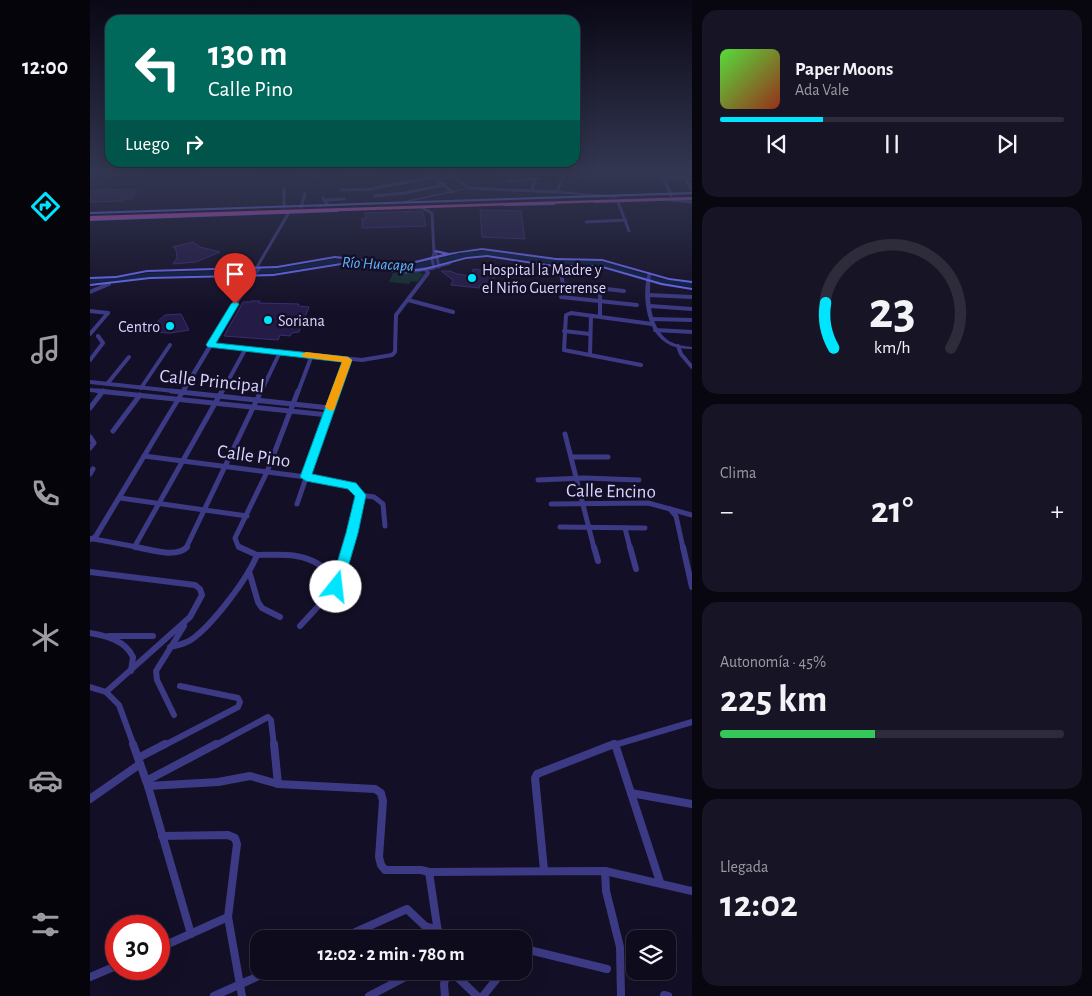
<!DOCTYPE html>
<html lang="es">
<meta charset="utf-8">
<style>
body{margin:0;font-family:"Alegreya Sans",sans-serif;background:#171425;color:#f1f3f6;height:100vh;display:flex;flex-direction:column;font-size:19px;white-space:nowrap}
*{box-sizing:border-box;margin:0}
p{font-size:16px;color:#9b9ba3}
.icon{flex:none;width:28px;height:28px;fill:none;stroke:currentColor;stroke-width:2;stroke-linecap:round;stroke-linejoin:round}
.map{position:relative;flex:1;overflow:hidden}
.panel{display:flex;flex-direction:column;gap:10px;padding:10px;background:#08060f;width:400px}
.panel>*{flex:none}
.banner{position:absolute;left:15px;top:15px;width:475px;height:152px;border-radius:15px;box-shadow:0 5px 20px #0002,0 0 0 1px #2e2b3b;background:#00695c;color:#fff;overflow:hidden}
.tools{position:absolute;left:536px;top:930px;display:grid;gap:10px}
.tools a{display:grid;place-items:center;width:50px;height:50px;border-radius:10px;background:#0e0b1c;box-shadow:0 5px 20px #0002,0 0 0 1px #2e2b3b;font-size:25px}
.speed{position:absolute;left:15px;top:915px;display:flex;gap:10px;font-size:25px;font-weight:700;text-align:center}
.speed>*{display:grid;place-content:center;width:65px;height:65px;border-radius:50%;background:#0e0b1c;box-shadow:0 5px 20px #0002,0 0 0 1px #2e2b3b;line-height:1}
.speed .limit{border:8px solid #d22;background:#fff;color:#111}
.pin{position:absolute;display:grid;place-items:center;width:42px;height:42px;color:#fff;margin:-51px -21px;border-radius:50% 50% 50% 0;rotate:-45deg;box-shadow:0 0 5px #0007}
.pin .icon{rotate:45deg}
.me{position:absolute;width:55px;margin:-28px;rotate:16deg;stroke-linejoin:round;filter:drop-shadow(0 0 4px #0008)}
.turn{display:flex;align-items:center;gap:18px;height:105px;padding:0 20px;font-size:22px}
.turn .icon{width:65px;height:65px;stroke-width:2.5}
.turn b{display:block;font-size:35px;line-height:42px}
.then{display:flex;align-items:center;height:48px;padding:0 20px;background:#0003;gap:10px;font-size:19px}
.big{font-size:38px;font-weight:700;line-height:1.1}
.panel .tile{flex:1;display:flex;flex-direction:column;justify-content:center;gap:8px;min-width:0;padding:0 18px;border-radius:15px;background:#171425}
.panel .dial{align-items:center;gap:0}
.dial svg{height:130px;overflow:visible;fill:none;stroke:#2e2b3b;stroke-width:7;stroke-linecap:round;text-anchor:middle}
.dial text{fill:#f1f3f6;stroke:none}
.song{display:flex;align-items:center;gap:15px}
.cover{width:60px;height:60px;border-radius:8px;background:linear-gradient(135deg,hsl(110 70% 55%),hsl(10 70% 35%))}
.played{height:5px;border-radius:2px;background:linear-gradient(90deg,#00e5ff 30%,#2e2b3b 30%)}
.keys{display:flex;justify-content:space-around;direction:ltr}
.heat{display:flex;justify-content:space-between;align-items:center;font-size:28px;direction:ltr}
.charge{height:8px;border-radius:4px;background:linear-gradient(90deg,#34c759 45%,#2e2b3b 0)}
.trip{position:absolute;left:160px;top:930px;width:282px;height:50px;border-radius:15px;background:#0e0b1c;box-shadow:0 5px 20px #0002,0 0 0 1px #2e2b3b;font-weight:700;line-height:50px;text-align:center}
main{display:flex;flex:1;min-height:0}
.tab-bar{display:flex;flex-direction:column;width:90px;justify-content:space-around;align-items:center;background:#06040b;color:#9b9ba3}
.tab-bar .icon{width:35px;height:35px}
.tab-bar .selected{color:#00e5ff}
.tab-bar b{font-size:22px;color:#f1f3f6}
.map>svg:first-child{display:block}
</style>
<main>
<nav class="tab-bar">
<b>12:00</b>
<svg class="icon selected" aria-label="directions" viewBox="0 0 24 24"><path d="M12 3l9 9-9 9-9-9zM9 14v-3h6M13 9l2 2-2 2"/></svg>
<svg class="icon" aria-label="music" viewBox="0 0 24 24"><path d="M9 18V5l10-2v13"/><circle cx="6" cy="18" r="3"/><circle cx="16" cy="16" r="3"/></svg>
<svg class="icon" aria-label="phone" viewBox="0 0 24 24"><path d="M5 4h4l2 5-3 2q2 4 5 5l2-3 5 2v4C11 20 4 13 5 4z"/></svg>
<svg class="icon" aria-label="climate" viewBox="0 0 24 24"><path d="M12 3v18M4 7l16 10M4 17L20 7"/></svg>
<svg class="icon" aria-label="car" viewBox="0 0 24 24"><path d="M5 17H2v-5l4-1 3-4h7l3 4 3 1v5h-3M9 17h6M6 11h13"/><circle cx="7" cy="17" r="2"/><circle cx="17" cy="17" r="2"/></svg>
<svg class="icon" aria-label="filters" viewBox="0 0 24 24"><path d="M4 7h16M4 17h16"/><circle cx="9" cy="7" r="2"/><circle cx="15" cy="17" r="2"/></svg>
</nav>
<div class="map">
<svg width="602" height="996" viewBox="0 0 602 996">
<rect width="100%" height="100%" fill="#130f26"/>
<path fill="#12302f" d="M329 272 334 274 327 282 321 281 319 284 299 282 303 273Z"/>
<g fill="none" stroke-linecap="round" stroke-linejoin="round">
<path fill="#0a1f44" fill-rule="evenodd" d="M397 251 466 260 509 261 570 279 602 283V287L569 283 509 265 466 264 397 255 378 256 318 270 247 263 184 273 60 277 26 282 0 283V279L26 278 60 273 184 269 247 259 318 266 378 252Z"/>
</g>
<g fill="#241b47" stroke="#3b2d73">
<path d="M47 189 42 199H34L33 201 0 202 2 190Z"/>
<path d="M390 210 431 211 435 239 392 237Z"/>
<path d="M330 211 333 212 336 226 272 228V219H276L275 213Z"/>
<path d="M103 242 110 247 130 252 106 262 83 264 87 258 86 250 83 247Z"/>
<path d="M383 269 397 271V273H400L399 276H405L401 284H397V286L390 285 389 288 361 285 363 280 351 271H360L367 274 381 276Z"/>
<path d="M161 301H170L169 303 209 304 208 306 219 307 209 332 202 333 200 336 190 335 188 340 134 336 153 302H160Z"/>
<path d="M91 314 99 330 81 333 56 332 75 315Z"/>
</g>
<g fill="none" stroke-linecap="round" stroke-linejoin="round">
<g stroke="#3d3a85" stroke-width="3">
<path d="M113 172H160"/>
<path d="M208 172 229 176"/>
<path d="M257 172 268 174 280 172"/>
<path d="M337 172 362 192"/>
<path d="M565 172 577 176 602 179"/>
<path d="M412 174 439 172"/>
<path d="M573 176 581 195"/>
<path d="M595 177 602 191"/>
<path d="M418 181 447 179"/>
<path d="M194 188V207"/>
<path d="M379 188 467 192"/>
<path d="M251 190 280 189 344 177"/>
<path d="M442 190 447 172"/>
<path d="M285 196 314 193 354 185"/>
<path d="M233 198 237 204"/>
<path d="M236 200 254 199"/>
<path d="M581 200 602 202"/>
<path d="M528 202 539 231"/>
<path d="M211 207 215 194"/>
<path d="M332 208 342 213 344 253 342 259 344 268"/>
<path d="M496 222 536 220"/>
<path d="M346 253 349 267"/>
<path d="M470 266 471 269"/>
<path d="M167 267 198 214"/>
<path d="M338 269 360 263"/>
</g>
<g stroke="#3d3a85" stroke-width="4">
<path d="M470 268 473 284 534 291"/>
<path d="M315 272 342 268"/>
<path d="M510 289V315"/>
<path d="M0 292 19 284"/>
<path d="M559 295 602 297"/>
<path d="M471 297 547 305"/>
<path d="M318 300 363 312"/>
<path d="M560 306 602 309"/>
<path d="M0 311 18 313"/>
<path d="M561 319 602 320"/>
<path d="M565 330 602 332"/>
<path d="M474 331 500 334"/>
<path d="M0 334 18 313"/>
<path d="M121 345 272 360 302 355 305 352 306 315 338 273 336 270"/>
<path d="M588 346 591 354 602 367"/>
<path d="M500 354 501 316"/>
<path d="M0 360 13 343 8 336"/>
<path d="M551 365 474 350 476 315 481 313 562 324"/>
<path d="M0 382 93 392"/>
<path d="M17 384 39 357"/>
<path d="M51 388 80 345"/>
<path d="M0 390 20 392"/>
<path d="M132 392 156 348"/>
<path d="M171 392 190 352"/>
<path d="M208 392 222 355"/>
<path d="M246 392 257 359"/>
</g>
<g stroke="#3d3a85" stroke-width="5">
<path d="M8 391 238 415"/>
<path d="M81 391 240 408"/>
<path d="M0 408 13 391"/>
<path d="M23 431 50 395"/>
<path d="M475 434 504 548"/>
<path d="M0 437 4 443 0 448"/>
<path d="M54 456 216 477 262 486 270 495 258 548"/>
<path d="M482 457H518"/>
<path d="M0 474 3 469"/>
<path d="M448 480 494 478 549 480"/>
<path d="M270 495 284 497 293 504 295 526"/>
<path d="M30 498 157 516"/>
<path d="M207 504 246 391"/>
<path d="M461 504 558 503 602 515"/>
<path d="M580 509 586 516 593 548"/>
<path d="M470 527 555 528"/>
<path d="M535 528 540 548"/>
<path d="M4 539 52 548"/>
<path d="M45 546 132 391"/>
<path d="M96 548 171 391"/>
<path d="M152 548 148 546 145 538 177 472 208 391"/>
</g>
<g stroke="#3d3a85" stroke-width="6">
<path d="M45 547C60 549 86 559 97 547"/>
<path d="M504 547 508 561"/>
<path d="M540 547 546 569"/>
<path d="M593 547 602 587"/>
<path d="M167 555C189 555 211 552 230 565L235 580 246 587"/>
<path d="M159 571 168 602 172 608 190 617"/>
<path d="M0 572 105 585 110 589 112 595 100 617 16 692"/>
<path d="M210 626 246 587 258 547"/>
<path d="M0 633C16 636 35 640 43 657L41 671"/>
<path d="M19 636H63"/>
<path d="M80 647C90 645 98 643 105 637 125 621 158 578 167 555L149 547"/>
<path d="M0 687 16 692 29 705 44 746"/>
<path d="M84 715 67 680 66 671 94 626"/>
<path d="M73 746 148 707 150 702 148 698 90 686"/>
<path d="M124 746 178 717 181 720 184 746"/>
<path d="M521 746 602 722"/>
</g>
<g stroke="#3d3a85" stroke-width="8">
<path d="M43 744 58 786 101 934"/>
<path d="M184 744 188 784"/>
<path d="M525 744 570 882"/>
<path d="M48 758 75 744"/>
<path d="M56 781 126 744"/>
<path d="M58 786 128 782 160 776 188 784 285 789 291 793 293 801 289 857 291 865 295 870H331L339 872 515 871 602 891"/>
<path d="M541 793 602 804"/>
<path d="M0 799 50 764"/>
<path d="M72 836 138 835 145 838 147 844 138 917 152 996"/>
<path d="M454 870 445 778 447 774 524 744"/>
<path d="M515 871 516 891 530 947 531 996"/>
<path d="M339 872 349 939"/>
<path d="M250 939 317 909 335 926 348 930"/>
<path d="M69 948 138 917"/>
<path d="M434 951 439 950 517 969"/>
<path d="M361 971 387 996"/>
<path d="M0 977 26 966"/>
<path d="M574 995 578 996"/>
<path d="M124 996 180 971"/>
<path d="M279 996 327 971"/>
<path d="M355 996 354 984 357 971"/>
<path d="M393 996 413 971"/>
</g>
<g fill="#3d3a85" fill-rule="evenodd">
<path d="M357 172H360L381 188 314 203V201H315L376 188Z"/>
<path d="M472 172H476L469 191 526 196 528 197 526 198 466 193Z"/>
<path d="M285 202 287 203 286 204 227 207 225 206 227 205Z"/>
<path d="M166 266H168L171 269 161 282 8 538 6 541 0 542V536H2L4 534 157 281 161 269Z"/>
<path d="M558 272 561 273C559 295 558 326 579 341 586 345 594 346 602 347V349C593 349 583 348 575 342 555 328 552 294 558 272Z"/>
</g>
<g fill="#6f6bff" fill-rule="evenodd">
<path d="M602 192V194L0 214V212Z"/>
<path d="M602 198V200L505 203 503 202 505 201Z"/>
<path d="M464 203H465V205L415 206 413 205 415 204Z"/>
<path d="M248 210V212H247L0 221V219Z"/>
<path d="M392 248 466 258 512 259 579 278 602 281V283L579 280 512 261 466 260 392 250 369 253 313 266 245 258 187 268 57 272 26 278 0 279V277L26 276 57 270 187 266 245 256 313 264 353 254 344 252V251L346 250 359 253Z"/>
<path d="M397 255 464 265H509L572 283 602 288V290L571 285 509 267H464L397 257 376 259 335 270 312 273 251 265 183 276 60 279 0 286V284L60 277 183 274 251 263 312 271 335 268 376 257Z"/>
</g>
<path fill="#e055d1" fill-rule="evenodd" d="M602 197V199L0 220V216Z"/>
</g>
<linearGradient id="sky" x2="0" y2="1"><stop stop-color="#0a0815"/><stop offset="0.55" stop-color="#333752"/><stop offset="1" stop-color="#333752" stop-opacity="0"/></linearGradient>
<rect width="602" height="312" fill="url(#sky)"/>
<path fill="#00e5ff" stroke="#0095a6" d="M145 301 149 304 126 343 258 357 262 360 222 474 266 483 276 495 268 533 251 591 246 592 241 591 240 587 256 533 265 496 258 489 216 481 210 477 252 362 118 347 116 345 141 304Z"/>
<path fill="#f59e0b" d="M216 352 258 357 262 360 244 410 240 411 235 407 252 362 213 357 211 355Z"/>
<g fill="#00e5ff" stroke="#130f26" stroke-width="2">
<circle cx="382" cy="278" r="5"/>
<circle cx="178" cy="320" r="5"/>
<circle cx="80" cy="326" r="5"/>
</g>
<g text-anchor="middle" stroke-width="5" stroke-linejoin="round" paint-order="stroke">
<g font-size="16" font-style="italic" fill="#62b6ff" stroke="#130f26">
<text transform="translate(288 263) rotate(3)" y="6">Río Huacapa</text>
</g>
<g font-size="16" fill="#d9d4ff" stroke="#130f26" text-anchor="start">
<text x="392" y="275">Hospital la Madre y<tspan x="392" dy="18">el Niño Guerrerense</tspan></text>
<text x="188" y="326">Soriana</text>
<text x="70" y="332" text-anchor="end">Centro</text>
</g>
<g font-size="19" fill="#d9d4ff" stroke="#130f26">
<text transform="translate(122 380) rotate(6)" y="7">Calle Principal</text>
<text transform="translate(164 455) rotate(8)" y="7">Calle Pino</text>
<text transform="translate(521 490) rotate(1)" y="7">Calle Encino</text>
</g>
</g>
</svg>
<div class="tools">
<a><svg class="icon" aria-label="layers" viewBox="0 0 24 24"><path d="M12 4l9 5-9 5-9-5zM3 14l9 5 9-5"/></svg></a>
</div>
<div class="speed"><div class="limit">30</div></div>
<div class="pin" style="left:145px;top:304px;background:#d93025"><svg class="icon" aria-label="arrive" viewBox="0 0 24 24"><path d="M6 21V4h12l-3 4 3 4H6"/></svg></div>
<svg class="me" style="left:246px;top:587px" viewBox="-20 -20 40 40"><circle r="19" fill="#fff"/><path d="M0-13L10 11 0 6-10 11z" fill="#00e5ff"/></svg>
<div class="trip">12:02 · 2 min · 780 m</div>
<div class="banner">
<div class="turn"><svg class="icon" aria-label="left" viewBox="0 0 24 24"><path d="M17 20v-9H6M10 6l-5 5 5 5"/></svg><div><b>130 m</b>Calle Pino</div></div>
<div class="then">Luego<svg class="icon" aria-label="right" viewBox="0 0 24 24"><path d="M7 20v-9h11M14 6l5 5-5 5"/></svg></div>
</div>
</div>
<section class="panel">
<div class="tile">
<div class="song"><i class="cover"></i><div><b>Paper Moons</b><p>Ada Vale</p></div></div>
<div class="played"></div>
<div class="keys"><svg class="icon" aria-label="previous" viewBox="0 0 24 24"><path d="M18 5L8 12l10 7zM5 5v14"/></svg><svg class="icon" aria-label="pause" viewBox="0 0 24 24"><path d="M8 5v14M16 5v14"/></svg><svg class="icon" aria-label="next" viewBox="0 0 24 24"><path d="M6 5l10 7-10 7zM19 5v14"/></svg></div>
</div>
<div class="tile dial"><svg viewBox="0 0 100 80">
<path d="M14 69A42 42 0 1 1 86 69"/>
<path d="M14 69A42 42 0 0 1 9 41" stroke="#00e5ff"/>
<text x="50" y="56" font-size="32" font-weight="700">23</text>
<text x="50" y="72" font-size="11">km/h</text>
</svg></div>
<div class="tile"><p>Clima</p>
<div class="heat"><a>−</a><b class="big">21°</b><a>+</a></div>
</div>
<div class="tile"><p>Autonomía · 45%</p><b class="big">225 km</b><div class="charge"></div></div>
<div class="tile"><p>Llegada</p><b class="big">12:02</b></div>
</section>
</main>
